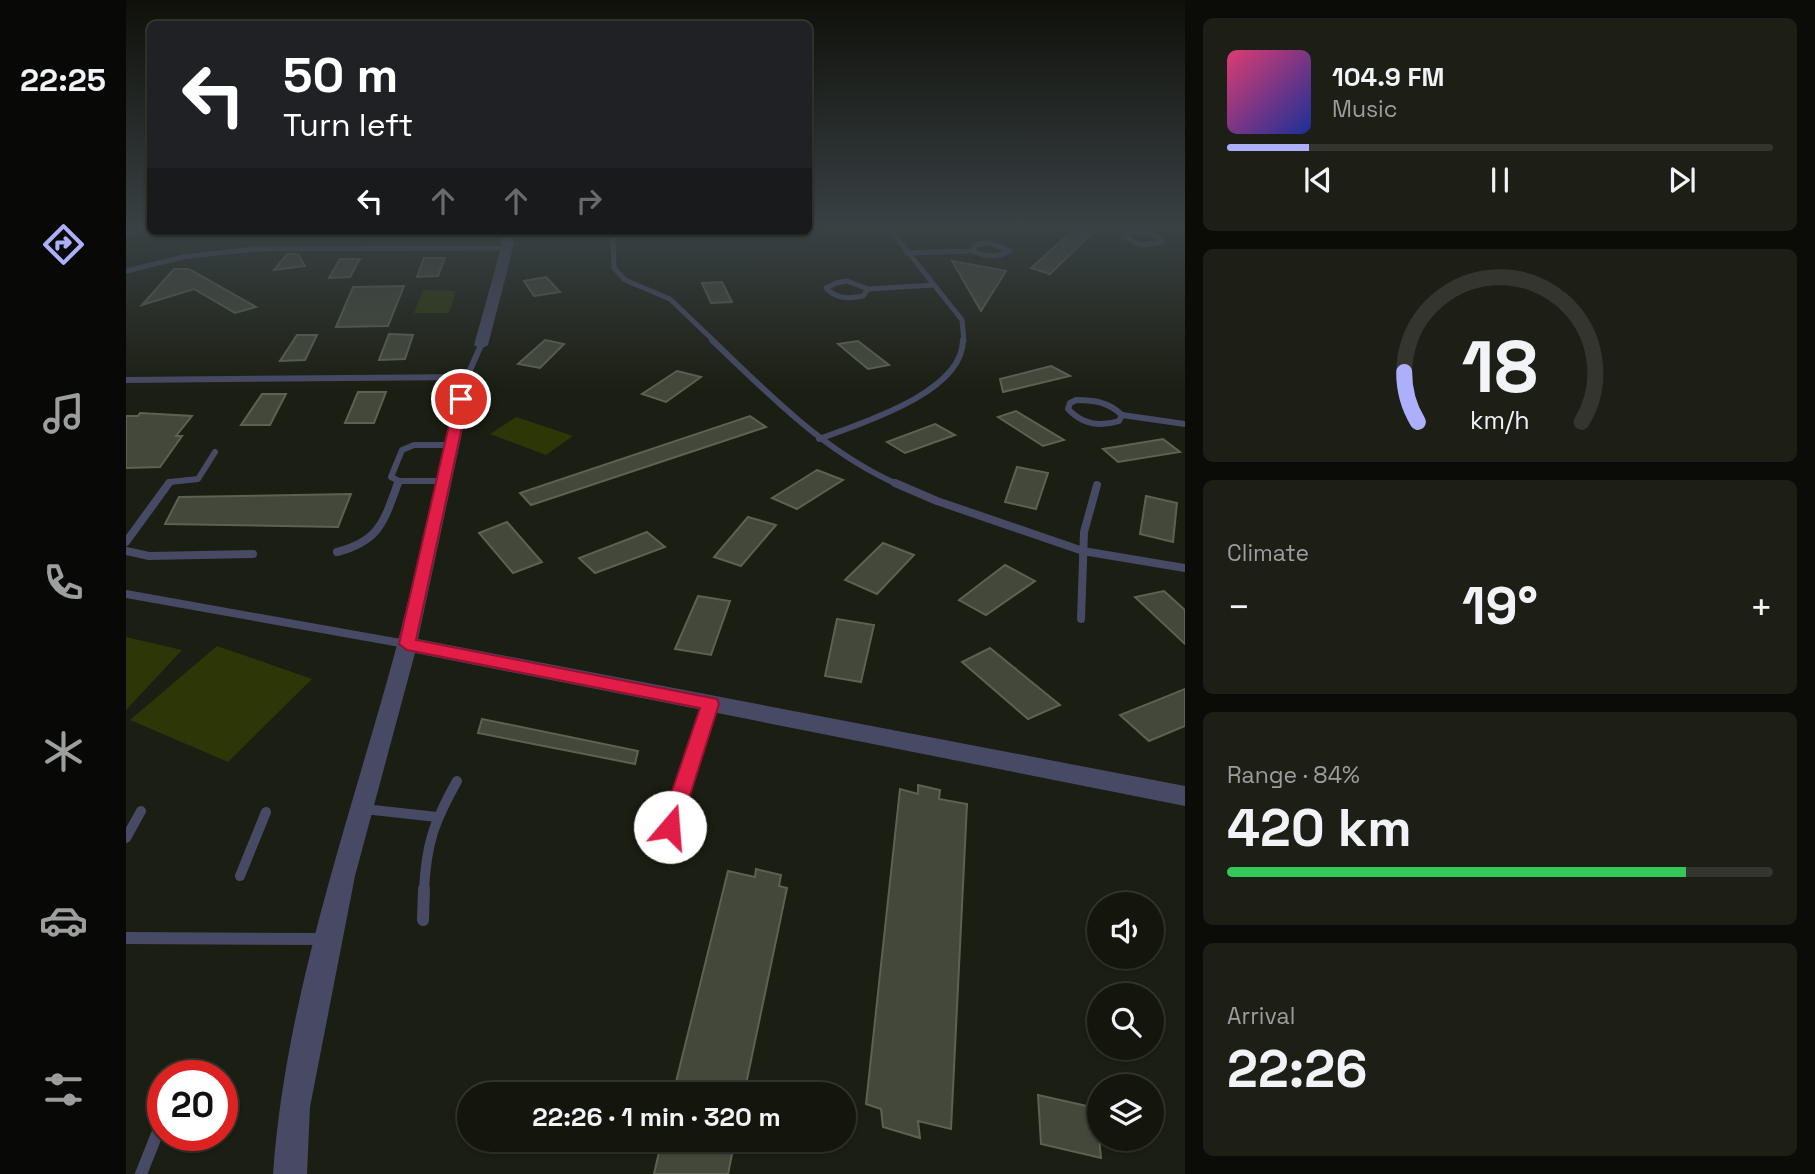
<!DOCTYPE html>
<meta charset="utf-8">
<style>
body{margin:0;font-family:"Space Grotesk",sans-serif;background:#1d1f17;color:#f1f3f6;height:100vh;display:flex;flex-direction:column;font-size:26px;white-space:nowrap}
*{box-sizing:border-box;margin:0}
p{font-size:23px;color:#9d9f9e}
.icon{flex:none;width:38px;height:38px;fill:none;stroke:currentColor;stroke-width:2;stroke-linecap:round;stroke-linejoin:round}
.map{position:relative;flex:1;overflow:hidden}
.panel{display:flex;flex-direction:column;gap:18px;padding:18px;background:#0b0c08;width:630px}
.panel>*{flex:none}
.top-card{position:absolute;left:21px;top:21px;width:665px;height:214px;border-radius:10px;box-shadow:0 2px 5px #0004,0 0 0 2px #33352e;background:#202124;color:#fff;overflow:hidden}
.fabs{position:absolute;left:961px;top:892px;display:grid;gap:14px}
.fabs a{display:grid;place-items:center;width:77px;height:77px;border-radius:50%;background:#14160e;box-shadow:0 2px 5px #0004,0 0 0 2px #33352e;font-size:35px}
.speed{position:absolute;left:21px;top:1060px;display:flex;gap:14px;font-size:35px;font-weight:700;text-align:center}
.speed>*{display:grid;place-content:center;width:91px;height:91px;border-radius:50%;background:#14160e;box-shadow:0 2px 5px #0004,0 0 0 2px #33352e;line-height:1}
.speed .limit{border:10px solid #d22;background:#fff;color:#111}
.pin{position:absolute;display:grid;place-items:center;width:60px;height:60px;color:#fff;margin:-30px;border:4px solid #fff;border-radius:50%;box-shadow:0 2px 7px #0007}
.me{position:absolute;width:77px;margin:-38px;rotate:18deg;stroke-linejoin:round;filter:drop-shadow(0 0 5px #0008)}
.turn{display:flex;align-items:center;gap:24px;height:147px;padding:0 21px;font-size:32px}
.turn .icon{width:91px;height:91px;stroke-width:2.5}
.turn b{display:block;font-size:49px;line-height:60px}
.lanes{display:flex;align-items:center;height:66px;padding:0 21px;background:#0003;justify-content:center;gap:35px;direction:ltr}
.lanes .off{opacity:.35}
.big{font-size:52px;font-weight:800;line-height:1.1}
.panel .card{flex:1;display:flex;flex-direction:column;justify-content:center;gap:10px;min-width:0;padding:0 24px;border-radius:10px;background:#1d1f17}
.panel .dial{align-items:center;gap:0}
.dial svg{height:182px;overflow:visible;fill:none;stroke:#33352e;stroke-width:7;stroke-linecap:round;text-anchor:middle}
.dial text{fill:#f1f3f6;stroke:none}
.song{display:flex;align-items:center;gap:21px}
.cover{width:84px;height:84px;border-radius:10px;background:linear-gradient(135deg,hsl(340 70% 55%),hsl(230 70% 35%))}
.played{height:7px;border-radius:4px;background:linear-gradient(90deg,#acaffb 15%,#33352e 15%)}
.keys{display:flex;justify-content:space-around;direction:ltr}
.heat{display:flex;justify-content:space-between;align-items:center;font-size:38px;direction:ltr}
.charge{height:10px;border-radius:5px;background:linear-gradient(90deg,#34c759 84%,#33352e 0)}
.trip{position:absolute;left:331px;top:1082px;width:399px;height:70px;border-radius:35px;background:#14160e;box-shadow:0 2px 5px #0004,0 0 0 2px #33352e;font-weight:800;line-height:70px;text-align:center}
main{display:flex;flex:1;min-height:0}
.tabs{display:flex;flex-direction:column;width:126px;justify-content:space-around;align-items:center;background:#080906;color:#9d9f9e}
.tabs .icon{width:49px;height:49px}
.tabs .selected{color:#acaffb}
.tabs b{font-size:32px;color:#f1f3f6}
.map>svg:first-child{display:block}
</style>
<main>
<nav class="tabs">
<b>22:25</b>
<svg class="icon selected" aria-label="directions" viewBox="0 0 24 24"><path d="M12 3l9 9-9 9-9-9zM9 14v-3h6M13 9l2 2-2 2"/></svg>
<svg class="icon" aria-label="music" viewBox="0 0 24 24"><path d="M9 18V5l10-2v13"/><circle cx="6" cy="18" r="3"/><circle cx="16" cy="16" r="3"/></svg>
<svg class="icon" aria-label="phone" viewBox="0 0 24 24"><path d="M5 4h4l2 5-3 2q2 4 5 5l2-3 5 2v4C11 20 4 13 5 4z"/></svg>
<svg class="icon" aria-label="climate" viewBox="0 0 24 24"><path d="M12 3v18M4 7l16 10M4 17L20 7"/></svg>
<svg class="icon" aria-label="car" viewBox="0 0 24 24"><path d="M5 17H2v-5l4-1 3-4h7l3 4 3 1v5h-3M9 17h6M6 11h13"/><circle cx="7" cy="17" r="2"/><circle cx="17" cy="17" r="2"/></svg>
<svg class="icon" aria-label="filters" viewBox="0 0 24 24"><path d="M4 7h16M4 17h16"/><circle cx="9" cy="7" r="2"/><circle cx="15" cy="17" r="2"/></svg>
</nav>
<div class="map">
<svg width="1059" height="1174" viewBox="0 0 1059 1174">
<rect width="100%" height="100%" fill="#1b1e12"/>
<g fill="#2c3607">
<path d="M297 290 330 291 323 313H288Z"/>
<path d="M390 417 447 436 420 455 364 434Z"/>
<path d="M0 637 56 650 0 710Z"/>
<path d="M91 646 186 679 102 762 4 720Z"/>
</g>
<g fill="#44483a" stroke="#5d6153" stroke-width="2">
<path d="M951 227H972L924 274 905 268Z"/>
<path d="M161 254H172L179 266 148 270Z"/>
<path d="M298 258H319L312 276 291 277Z"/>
<path d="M214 259H234L224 277 203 278Z"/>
<path d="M826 261 880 271 855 311Z"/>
<path d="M48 269H63L130 307 109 313 68 289 16 305Z"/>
<path d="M420 277 434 292 408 296 398 281Z"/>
<path d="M596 282 606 302 585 303 576 283Z"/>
<path d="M278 286 262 326 210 327 227 287Z"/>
<path d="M263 334 287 335 279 359 253 360Z"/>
<path d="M171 335H191L179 360 154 361Z"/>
<path d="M419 340 438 344 414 368 392 364Z"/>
<path d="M732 341 763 365 742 369 712 344Z"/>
<path d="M925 366 944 376 877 392 874 379Z"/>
<path d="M551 371 575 377 540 402 516 394Z"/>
<path d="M232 392H260L248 423H219Z"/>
<path d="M136 394H160L144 425H115Z"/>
<path d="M890 411 938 440 917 446 872 417Z"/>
<path d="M14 413 66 416 50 436H56L34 467 0 468V416H12Z"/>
<path d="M624 416 640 427 405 505 394 493Z"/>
<path d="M809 424 829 435 779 453 761 442Z"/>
<path d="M1037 439 1054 452 992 462 977 449Z"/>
<path d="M891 467 922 473 910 509 879 502Z"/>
<path d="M691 470 717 480 671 509 646 498Z"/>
<path d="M225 494 212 527 39 524 53 497Z"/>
<path d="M1020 496 1051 503 1047 542 1014 534Z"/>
<path d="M622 517 650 525 615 566 588 557Z"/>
<path d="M381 522 416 562 387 573 353 533Z"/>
<path d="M521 532 539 547 469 573 453 558Z"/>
<path d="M757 543 788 555 751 594 719 580Z"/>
<path d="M879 565 909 581 860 615 833 600Z"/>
<path d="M1038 591 1059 610V644L1009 597Z"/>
<path d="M572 596 604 601 585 655 549 649Z"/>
<path d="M711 619 748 625 735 682 699 676Z"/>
<path d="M864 648 934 705 902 719 836 662Z"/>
<path d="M1059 689V726L1023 741 994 715Z"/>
<path d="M356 719 512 751 509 764 352 733Z"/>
<path d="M792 785 814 790 813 799 841 804 825 1129 792 1121 794 1138 757 1127 755 1109 740 1104 774 789 792 794Z"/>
<path d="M630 869 655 875 653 886 661 888 618 1094H547L602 871 629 877Z"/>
<path d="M912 1095 970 1108 975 1158 915 1144Z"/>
<path d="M536 1139H609L602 1174H528Z"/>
</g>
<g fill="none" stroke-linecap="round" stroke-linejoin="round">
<g stroke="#474965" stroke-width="5">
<path d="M762 227 836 320 838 341"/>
<path d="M472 231 487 236 508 231"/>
<path d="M1009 232 1029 235 1037 242 1016 245 997 237Z"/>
<path d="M0 235 24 228"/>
<path d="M487 236 488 268 499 280 544 299 588 341"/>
<path d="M863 243 884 251C870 258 861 257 847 251L849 245Z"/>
<path d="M781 253 847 251"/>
<path d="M0 271 57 257 128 249 381 248"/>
<path d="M721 281 742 289 737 296C723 299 710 299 700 288L710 283Z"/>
<path d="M742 289 808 285"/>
</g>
<g stroke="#474965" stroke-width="6">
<path d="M586 340C644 395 698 452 773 485"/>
<path d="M0 380 341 377 355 345"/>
<path d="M950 400C969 400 982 402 996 415L993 421C974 427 956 424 942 409L944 403Z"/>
<path d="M996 415 1059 424"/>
<path d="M693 439C733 424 837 393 837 340"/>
<path d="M317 481H273L265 477 276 450 288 445H325"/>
<path d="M42 485 44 482 72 479 89 452"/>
<path d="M272 485 273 481"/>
</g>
<g stroke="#474965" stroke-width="8">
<path d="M769 483 811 501 957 551 1059 568"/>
<path d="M0 542 43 483"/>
<path d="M0 551 23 556 127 554"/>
<path d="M211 552C254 541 258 521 272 483"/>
<path d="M0 594 280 644"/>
<path d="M955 619 958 532 971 485"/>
</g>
<g stroke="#474965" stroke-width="10">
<path d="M238 809 311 817"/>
<path d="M544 827 584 704"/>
<path d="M0 838 15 811"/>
<path d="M114 876 140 812"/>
<path d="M298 891C300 844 308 822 331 781"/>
</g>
<g stroke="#474965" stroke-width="12">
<path d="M297 920 298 889"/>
<path d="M0 938 197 939"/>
<path d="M15 1174 33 1129"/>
</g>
<g fill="#474965" fill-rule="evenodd">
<path d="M377 231H387V248L362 345 355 349 348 345 375 248Z"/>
<path d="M341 373 348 377 292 639 1059 786V806L289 653 229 876 184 1107 181 1174H147C160 993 224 819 271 645 294 556 313 466 334 377Z"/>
</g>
</g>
<linearGradient id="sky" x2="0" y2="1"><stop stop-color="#0f100a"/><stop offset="0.58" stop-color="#394144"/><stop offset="1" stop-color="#394144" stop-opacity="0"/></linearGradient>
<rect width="1059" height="391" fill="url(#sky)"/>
<path fill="#e11d48" stroke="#92132f" stroke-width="2" d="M335 396 342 399 290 640 591 699 593 704 552 833 544 835 537 833 534 827 574 708 281 650 273 644 329 399Z"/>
</svg>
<div class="fabs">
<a><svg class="icon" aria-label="sound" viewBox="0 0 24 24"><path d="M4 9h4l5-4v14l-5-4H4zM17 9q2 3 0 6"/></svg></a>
<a><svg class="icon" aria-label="search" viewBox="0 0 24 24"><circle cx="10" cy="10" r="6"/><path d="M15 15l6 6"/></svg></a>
<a><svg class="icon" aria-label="layers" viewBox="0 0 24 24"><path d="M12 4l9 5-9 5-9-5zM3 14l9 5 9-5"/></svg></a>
</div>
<div class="speed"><div class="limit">20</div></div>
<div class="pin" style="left:335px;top:399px;background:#d93025"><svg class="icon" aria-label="arrive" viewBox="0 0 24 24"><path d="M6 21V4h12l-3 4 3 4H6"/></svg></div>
<svg class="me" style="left:544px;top:827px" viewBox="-20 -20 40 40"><circle r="19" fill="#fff"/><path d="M0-13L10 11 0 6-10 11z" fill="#e11d48"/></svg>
<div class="trip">22:26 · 1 min · 320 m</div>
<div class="top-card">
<div class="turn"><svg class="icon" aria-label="left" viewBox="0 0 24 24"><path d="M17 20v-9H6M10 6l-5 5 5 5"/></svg><div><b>50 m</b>Turn left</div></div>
<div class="lanes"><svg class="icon" aria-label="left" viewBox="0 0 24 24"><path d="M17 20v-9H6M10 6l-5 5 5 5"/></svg><svg class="icon off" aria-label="ahead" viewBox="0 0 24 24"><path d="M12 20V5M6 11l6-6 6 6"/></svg><svg class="icon off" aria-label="ahead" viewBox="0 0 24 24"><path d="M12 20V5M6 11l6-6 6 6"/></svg><svg class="icon off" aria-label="right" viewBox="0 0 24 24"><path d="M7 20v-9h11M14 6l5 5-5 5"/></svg></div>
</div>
</div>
<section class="panel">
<div class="card">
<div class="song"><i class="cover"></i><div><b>104.9 FM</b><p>Music</p></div></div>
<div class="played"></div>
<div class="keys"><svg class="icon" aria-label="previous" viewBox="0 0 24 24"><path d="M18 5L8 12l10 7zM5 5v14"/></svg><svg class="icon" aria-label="pause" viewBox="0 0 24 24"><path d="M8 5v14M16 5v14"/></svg><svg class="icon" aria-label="next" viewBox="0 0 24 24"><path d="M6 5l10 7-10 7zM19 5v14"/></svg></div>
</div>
<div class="card dial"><svg viewBox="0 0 100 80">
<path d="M14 69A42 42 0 1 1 86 69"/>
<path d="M14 69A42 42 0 0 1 8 47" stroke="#acaffb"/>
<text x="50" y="56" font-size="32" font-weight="700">18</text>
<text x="50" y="72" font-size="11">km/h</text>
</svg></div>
<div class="card"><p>Climate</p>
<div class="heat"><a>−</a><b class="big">19°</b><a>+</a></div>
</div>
<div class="card"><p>Range · 84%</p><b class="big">420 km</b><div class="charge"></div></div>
<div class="card"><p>Arrival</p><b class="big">22:26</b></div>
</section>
</main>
